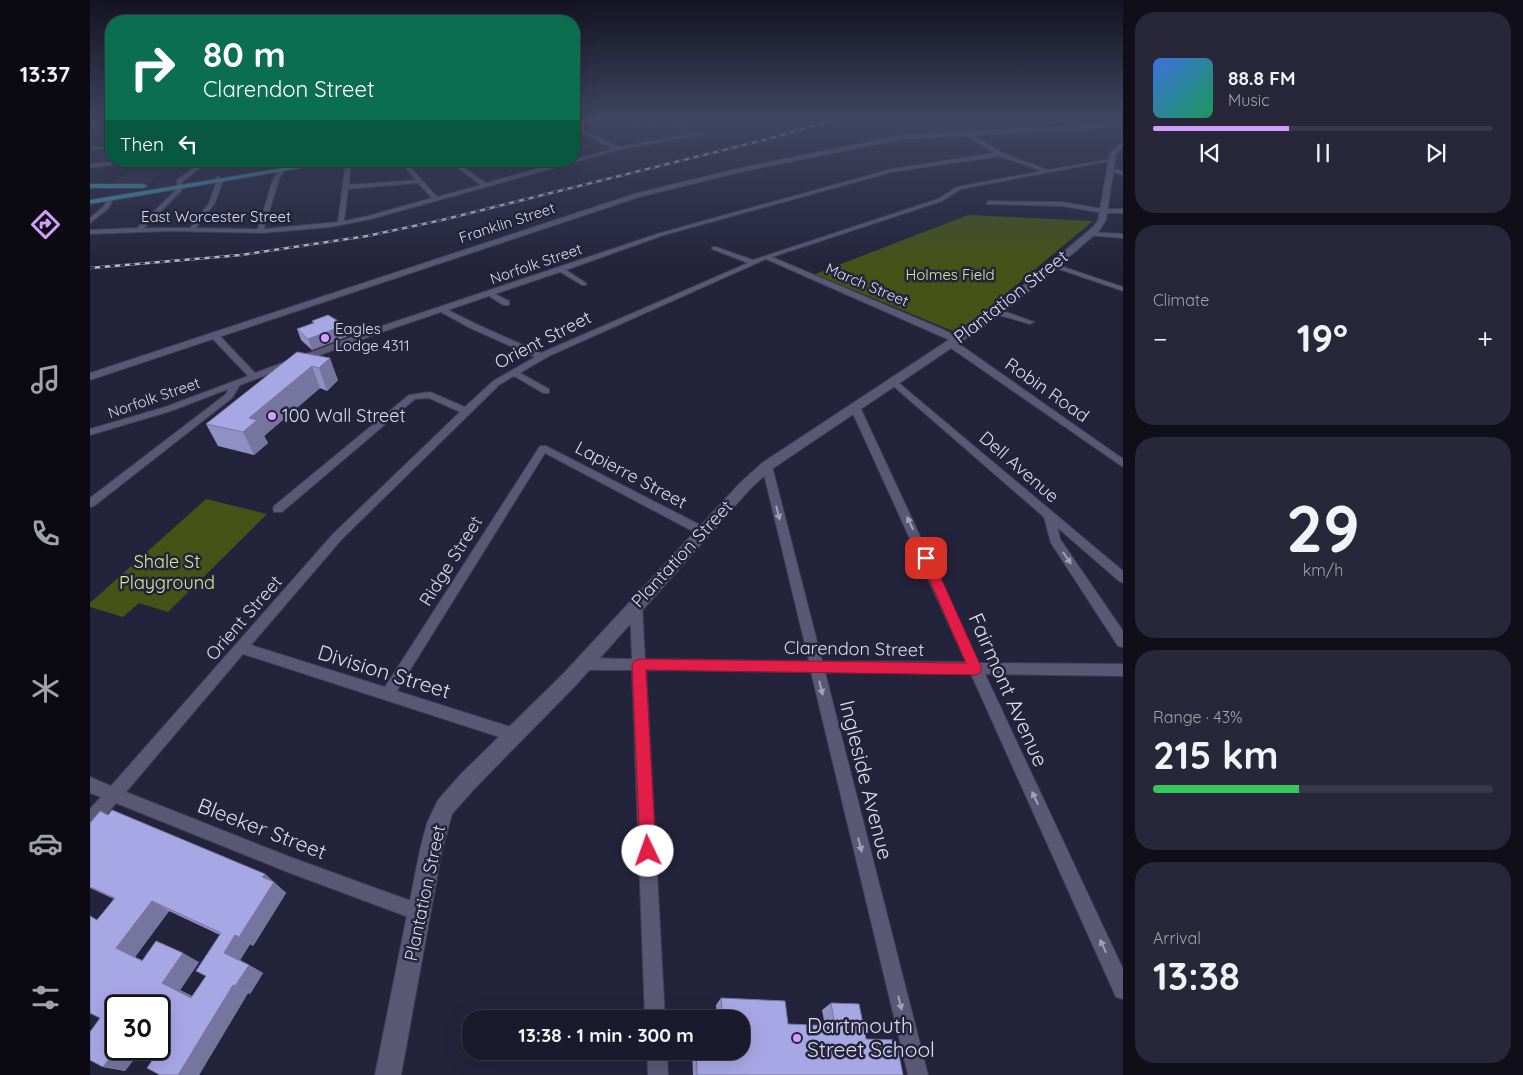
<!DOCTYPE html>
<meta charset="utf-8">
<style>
body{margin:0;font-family:Quicksand,sans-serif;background:#282739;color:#f1f3f6;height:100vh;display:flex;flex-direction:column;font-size:19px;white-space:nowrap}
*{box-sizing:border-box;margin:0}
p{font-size:16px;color:#a0a1aa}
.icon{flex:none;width:28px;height:28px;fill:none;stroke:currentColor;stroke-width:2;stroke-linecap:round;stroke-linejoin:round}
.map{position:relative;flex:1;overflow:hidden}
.details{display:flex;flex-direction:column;gap:12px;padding:12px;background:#0f0e19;width:400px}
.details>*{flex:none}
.hud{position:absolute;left:15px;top:15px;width:475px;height:152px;border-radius:20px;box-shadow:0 5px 20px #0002,0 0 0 1px #393849;background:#0b6e4f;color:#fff;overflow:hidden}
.speed{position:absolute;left:15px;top:995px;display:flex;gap:10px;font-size:25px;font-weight:700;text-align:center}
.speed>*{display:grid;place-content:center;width:65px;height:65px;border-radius:50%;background:#1b1a2d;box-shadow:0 5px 20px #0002,0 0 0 1px #393849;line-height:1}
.speed .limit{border:2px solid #111;border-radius:8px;background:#fff;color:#111}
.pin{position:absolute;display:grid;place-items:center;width:42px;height:42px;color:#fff;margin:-21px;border-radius:10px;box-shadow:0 2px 8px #0006}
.me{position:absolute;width:55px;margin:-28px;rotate:357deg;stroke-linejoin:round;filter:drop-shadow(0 0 4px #0008)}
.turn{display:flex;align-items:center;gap:18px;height:105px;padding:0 15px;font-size:22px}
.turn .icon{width:65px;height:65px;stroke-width:2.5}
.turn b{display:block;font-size:35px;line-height:42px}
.then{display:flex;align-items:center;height:48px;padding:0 15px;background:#0003;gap:10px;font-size:19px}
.big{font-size:38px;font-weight:700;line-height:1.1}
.details .card{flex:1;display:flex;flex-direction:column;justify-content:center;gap:8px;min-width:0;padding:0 18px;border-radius:20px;background:#282739}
.details .dial{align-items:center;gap:0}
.dial b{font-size:65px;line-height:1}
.song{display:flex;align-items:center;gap:15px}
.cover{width:60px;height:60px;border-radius:8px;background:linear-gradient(135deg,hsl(220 70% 55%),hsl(150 70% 35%))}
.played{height:5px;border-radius:2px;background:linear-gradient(90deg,#d49cfc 40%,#393849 40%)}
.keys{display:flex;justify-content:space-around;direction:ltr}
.heat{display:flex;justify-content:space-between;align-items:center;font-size:28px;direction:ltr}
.charge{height:8px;border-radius:4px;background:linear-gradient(90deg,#34c759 43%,#393849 0)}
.trip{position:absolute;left:372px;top:1010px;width:288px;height:50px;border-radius:20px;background:#1b1a2d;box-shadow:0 5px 20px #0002,0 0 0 1px #393849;font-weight:700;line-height:50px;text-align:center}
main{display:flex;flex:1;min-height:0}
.tab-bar{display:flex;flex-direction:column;width:90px;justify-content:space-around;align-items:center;background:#0b0a12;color:#a0a1aa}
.tab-bar .icon{width:35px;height:35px}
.tab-bar .current{color:#d49cfc}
.tab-bar b{font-size:22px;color:#f1f3f6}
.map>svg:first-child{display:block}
</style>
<main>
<nav class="tab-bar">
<b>13:37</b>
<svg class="icon current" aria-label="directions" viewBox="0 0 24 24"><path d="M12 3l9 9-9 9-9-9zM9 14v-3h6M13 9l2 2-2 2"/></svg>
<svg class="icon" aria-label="music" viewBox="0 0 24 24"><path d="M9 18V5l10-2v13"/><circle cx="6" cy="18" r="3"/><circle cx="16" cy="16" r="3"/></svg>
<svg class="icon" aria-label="phone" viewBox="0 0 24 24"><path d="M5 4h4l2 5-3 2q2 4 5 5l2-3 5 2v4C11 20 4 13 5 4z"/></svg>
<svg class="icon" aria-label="climate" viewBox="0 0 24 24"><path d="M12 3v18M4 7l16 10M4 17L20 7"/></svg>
<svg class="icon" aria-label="car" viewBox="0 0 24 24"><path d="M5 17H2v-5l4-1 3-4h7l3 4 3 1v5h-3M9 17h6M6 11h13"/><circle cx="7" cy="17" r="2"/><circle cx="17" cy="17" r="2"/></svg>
<svg class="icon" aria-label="filters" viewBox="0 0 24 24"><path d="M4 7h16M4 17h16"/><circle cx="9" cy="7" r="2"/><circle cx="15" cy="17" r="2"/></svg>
</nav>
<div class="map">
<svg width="1033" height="1075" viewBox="0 0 1033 1075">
<rect width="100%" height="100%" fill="#24233c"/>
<g fill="#2d2b49">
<path d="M21 119V145L0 146V125H7Z"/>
<path d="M0 149H21V161H34L0 164Z"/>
<path d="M38 172H73L59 183H23Z"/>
</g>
<g fill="#475216">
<path d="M878 215 1003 221 889 316 865 332 725 274Z"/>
<path d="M116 499 177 514 78 612 49 603 33 617 0 607V603Z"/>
</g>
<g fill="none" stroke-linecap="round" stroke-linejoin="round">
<defs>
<g id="street">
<path d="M538 117C546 117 553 124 560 124 574 125 595 117 612 117L559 127Z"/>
<path d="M484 125 528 147 615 132 617 133 528 150 281 219 241 227 172 233 80 231 0 234V230L47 228 87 189V180L113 161H119L92 182V190L54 228H100L119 203 127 181 125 178 128 176 133 181 125 203 106 228 168 229 183 179 191 169 194 171 189 179 174 229 248 222 256 161H261L259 185 326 180 310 161H315L347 197 391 185 358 161H364L396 183 475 161H484V160L523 149 484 128ZM328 183 342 198 278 216 254 221 258 189Z"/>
<path d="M875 133H879L912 153 958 170 1022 159 1024 160 871 189 852 201 682 257 852 329 870 338V342H864L676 259 459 356 430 373 459 389V393H453L424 376 409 385 251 540 161 645 295 687 450 446H456L618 529 620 532 618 535H610L455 453 307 691 430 730 432 735 430 740 425 742 153 654 36 792 200 857 335 906 338 912 335 918 329 921 200 873 26 803 6 827 0 829V809L11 797 0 793V777L21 786 243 534 370 412 339 398 325 399 192 512H184L183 509 184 506 319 395 340 392 375 407 403 381 445 357 380 328 351 312 292 332 150 385 142 398 4 506 0 507V498L136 394 138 389 81 411 0 435V429L75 407 158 376 121 337V333H127L165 373 286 328 570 233 802 169 905 153 875 135ZM910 156 952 171 867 187 848 199 663 260 626 247H622V249L658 263 451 353 386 324 358 310 399 296 413 305H419V301L405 294 470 272 492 285H496V283L476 270 574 235 802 172Z"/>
<path d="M21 146V148L0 149V147Z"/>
<path d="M28 161H45L0 168V164Z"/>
<path d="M209 161H214L210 166 207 164Z"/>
<path d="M1019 168 1033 171V175L1019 170Z"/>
<path d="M18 198 23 199 19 208 0 223V218L14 206Z"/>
<path d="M898 201 972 202 1013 209H1033V213H1013L972 206 896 204Z"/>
<path d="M999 232 1033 234V238L997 235 996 234Z"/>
<path d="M962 263 1033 287V291L960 266 959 265Z"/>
<path d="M905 310H911L944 322 940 324 905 314Z"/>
<path d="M858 342H864L872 346 1033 459V467L858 346Z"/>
<path d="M804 379 1033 571V583L1029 581 968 528 970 539 1033 631V647L1028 646 961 543 954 517 801 384V380Z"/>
<path d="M765 404 770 407 889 663 1033 664V676L895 674 1033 969V999L1026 997 881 674 735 672 838 1075H818L721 672 556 670 575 1019H555L542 670H494L489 668 487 664 489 660 494 658 542 659 540 605 542 602 546 600 550 602 552 605 555 659 719 661 672 466 677 463 682 466 732 661 876 662 760 407Z"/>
<path d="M557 1051H577L578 1075H558Z"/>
</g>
<g id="secondary">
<path d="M1033 123V127L813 139 655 171 549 197 0 380V373L547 193 655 167 813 135Z"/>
<path d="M1033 142V147L1026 154 1016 220 1009 231 912 314 682 469 660 489 486 685 385 788 362 814 352 850 311 1075H285L330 850 337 823 348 800 371 774 474 673 650 483 672 463 904 310 1003 227 1008 220 1020 153Z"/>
</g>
<g id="primary">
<path d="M509 117H523L484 125V121Z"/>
<path d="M235 161H252L0 204V200Z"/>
<path d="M0 184H53L57 186 53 188H0Z"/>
</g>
</defs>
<use href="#street" stroke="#3f3d52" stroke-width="2"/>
<use href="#secondary" stroke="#3f3d52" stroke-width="2"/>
<use href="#primary" stroke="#3f3d52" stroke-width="2"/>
<use href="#street" fill="#595976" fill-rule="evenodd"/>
<use href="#secondary" fill="#595976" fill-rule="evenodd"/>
<use href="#primary" fill="#3f91a8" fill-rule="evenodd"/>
<defs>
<path id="rail" d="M0 268 151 255 277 236 352 220 670 141 755 117"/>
</defs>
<use href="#rail" stroke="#bcbdce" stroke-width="2.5"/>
<use href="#rail" stroke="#24233c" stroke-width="2" stroke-dasharray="5" stroke-linecap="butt"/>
</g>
<g fill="#9090c5" fill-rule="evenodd">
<path d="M222 321 255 325 258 336 222 350 211 340 207 329 223 323Z"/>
<path d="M207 352 248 380 237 391 230 388 174 436 178 443 164 455 128 446 116 424Z"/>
<path d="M0 823 175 874 196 893 163 946 160 944 150 960 173 973 160 994 158 993 109 1075H70L69 1006 26 1049H52L35 1071 13 1067 10 1018 7 920 24 899 0 888ZM79 911 130 935 116 976 102 996 90 990 109 962 52 960 45 957Z"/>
<path d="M631 998 698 1024 735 1026 732 1010 741 1003 776 1039 813 1075H603L602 1051H651V1019H627L626 1005Z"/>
</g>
<g fill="#7675a0">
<path d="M255 325 258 336 222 350 218 339Z"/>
<path d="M240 358 248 380 237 391 229 368Z"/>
<path d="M222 366 230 388 174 436 178 443 164 455 153 432 159 418Z"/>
<path d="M175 874 196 893 163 946 149 937 172 877Z"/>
<path d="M62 901 79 911 45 957 70 969 26 948Z"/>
<path d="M145 935 160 944 149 962 134 953Z"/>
<path d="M93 953 109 962 90 990 118 1005 101 998 72 983Z"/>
<path d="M159 965 173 973 160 994 145 986Z"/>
<path d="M143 985 158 993 109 1075H88Z"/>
<path d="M27 1049H52L35 1071 13 1067Z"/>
</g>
<g fill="#a8a7e5" stroke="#7675a0" fill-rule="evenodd">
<path d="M238 315 255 325 218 339 207 329 224 323 222 321Z"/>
<path d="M207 352 240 358 229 368 222 366 159 418 167 420 153 432 116 424Z"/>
<path d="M22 810 175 874 172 877 184 882 149 937 145 935 134 953 159 965 145 986 143 985 88 1075H70L57 1068 70 1049 69 1048V1006H26V1049H27L13 1067 0 1060V1032L10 1018 0 1013V916L7 920 25 898 0 887V823L10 811 18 815ZM62 901 131 933 106 971 116 976 101 998 72 983 93 953 66 941 52 961 26 948Z"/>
<path d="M631 998 695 1001 698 1024 745 1026 741 1003 769 1004 776 1039 806 1040 813 1075H607L606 1051H651V1019H633Z"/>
</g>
<defs><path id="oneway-solid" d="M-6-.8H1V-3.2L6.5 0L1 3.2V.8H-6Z" transform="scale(1.25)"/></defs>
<g fill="#a0a1b7">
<use href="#oneway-solid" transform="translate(688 513) rotate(76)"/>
<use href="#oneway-solid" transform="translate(820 523) rotate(-115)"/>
<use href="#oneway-solid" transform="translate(977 558) rotate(56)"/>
<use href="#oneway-solid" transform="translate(731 688) rotate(76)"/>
<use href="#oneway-solid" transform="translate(945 798) rotate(-115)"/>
<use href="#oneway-solid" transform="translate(770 845) rotate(76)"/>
<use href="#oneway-solid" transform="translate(1013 946) rotate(-115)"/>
<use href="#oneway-solid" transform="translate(810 1003) rotate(76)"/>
</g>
<linearGradient id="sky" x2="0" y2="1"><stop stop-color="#141321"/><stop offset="0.44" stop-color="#3f4561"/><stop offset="1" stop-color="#3f4561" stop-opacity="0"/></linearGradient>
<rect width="1033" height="268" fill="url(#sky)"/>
<path fill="#e11d48" stroke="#92132f" d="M836 554 842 558 892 669 890 673 886 675 556 670 566 851 564 857 558 859 552 857 550 851 542 665 544 661 549 659 876 663 830 558Z"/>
<g fill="#d49cfc" stroke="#24233c" stroke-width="2">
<circle cx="235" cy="338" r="5"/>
<circle cx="182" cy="416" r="5"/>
<circle cx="707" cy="1038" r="5"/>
</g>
<g text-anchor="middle" stroke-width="5" stroke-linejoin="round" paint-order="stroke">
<g font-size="15" fill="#dbdcec" stroke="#24233c">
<text x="126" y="222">East Worcester Street</text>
<text transform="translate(417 223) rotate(-18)" y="5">Franklin Street</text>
<text transform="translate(446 264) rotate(-19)" y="5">Norfolk Street</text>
<text transform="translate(777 285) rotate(23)" y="5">March Street</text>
<text transform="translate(64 398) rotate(-19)" y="5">Norfolk Street</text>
</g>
<g font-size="15" fill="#d7eb8e" stroke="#24233c">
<text x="860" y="280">Holmes Field</text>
</g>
<g font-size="15" fill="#dbdcec" stroke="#24233c" text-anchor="start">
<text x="245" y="334">Eagles<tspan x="245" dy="17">Lodge 4311</tspan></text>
</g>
<g font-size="18" fill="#dbdcec" stroke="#24233c">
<text transform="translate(921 297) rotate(-38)" y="6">Plantation Street</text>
<text transform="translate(453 340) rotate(-27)" y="6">Orient Street</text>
<text transform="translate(957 390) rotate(35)" y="6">Robin Road</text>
<text transform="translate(929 467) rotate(41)" y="6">Dell Avenue</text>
<text transform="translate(541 475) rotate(28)" y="6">Lapierre Street</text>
<text transform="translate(592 554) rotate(-47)" y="6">Plantation Street</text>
<text transform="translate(361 561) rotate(-58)" y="6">Ridge Street</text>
<text transform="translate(154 618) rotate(-49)" y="6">Orient Street</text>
<text transform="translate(764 649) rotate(1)" y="6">Clarendon Street</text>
<text transform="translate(335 893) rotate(-78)" y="6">Plantation Street</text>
</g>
<g font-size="18" fill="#dbdcec" stroke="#24233c" text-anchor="start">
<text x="192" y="422">100 Wall Street</text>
</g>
<g font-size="18" fill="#d7eb8e" stroke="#24233c">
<text x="77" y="568">Shale St<tspan x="77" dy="21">Playground</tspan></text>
</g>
<g font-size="21" fill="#dbdcec" stroke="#24233c">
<text transform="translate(294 672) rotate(17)" y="7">Division Street</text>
<text transform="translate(918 690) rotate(66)" y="7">Fairmont Avenue</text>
<text transform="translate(776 780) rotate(76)" y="7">Ingleside Avenue</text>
<text transform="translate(172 829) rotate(21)" y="7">Bleeker Street</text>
</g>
<g font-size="21" fill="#dbdcec" stroke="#24233c" text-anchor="start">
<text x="717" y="1033">Dartmouth<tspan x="717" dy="24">Street School</tspan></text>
</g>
</g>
</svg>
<div class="speed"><div class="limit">30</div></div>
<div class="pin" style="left:836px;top:558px;background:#d93025"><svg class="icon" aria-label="arrive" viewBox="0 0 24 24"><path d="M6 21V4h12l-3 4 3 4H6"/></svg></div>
<svg class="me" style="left:558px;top:851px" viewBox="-20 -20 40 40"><circle r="19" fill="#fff"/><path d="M0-13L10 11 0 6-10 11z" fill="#e11d48"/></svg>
<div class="trip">13:38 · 1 min · 300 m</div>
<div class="hud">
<div class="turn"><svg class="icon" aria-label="right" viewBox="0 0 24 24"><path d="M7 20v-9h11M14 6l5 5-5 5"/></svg><div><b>80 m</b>Clarendon Street</div></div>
<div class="then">Then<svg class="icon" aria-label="left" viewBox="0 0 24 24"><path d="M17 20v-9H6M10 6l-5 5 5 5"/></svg></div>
</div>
</div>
<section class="details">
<div class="card">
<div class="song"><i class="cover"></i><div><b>88.8 FM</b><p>Music</p></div></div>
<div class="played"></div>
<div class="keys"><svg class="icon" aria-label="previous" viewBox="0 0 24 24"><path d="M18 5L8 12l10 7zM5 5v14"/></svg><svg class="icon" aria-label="pause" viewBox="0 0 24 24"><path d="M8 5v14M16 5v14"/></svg><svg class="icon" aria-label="next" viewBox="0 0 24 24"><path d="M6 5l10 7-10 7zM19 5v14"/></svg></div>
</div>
<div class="card"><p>Climate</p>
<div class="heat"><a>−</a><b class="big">19°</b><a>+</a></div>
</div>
<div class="card dial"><b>29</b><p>km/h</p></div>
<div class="card"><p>Range · 43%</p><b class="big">215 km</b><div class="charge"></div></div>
<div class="card"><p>Arrival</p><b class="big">13:38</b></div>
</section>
</main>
